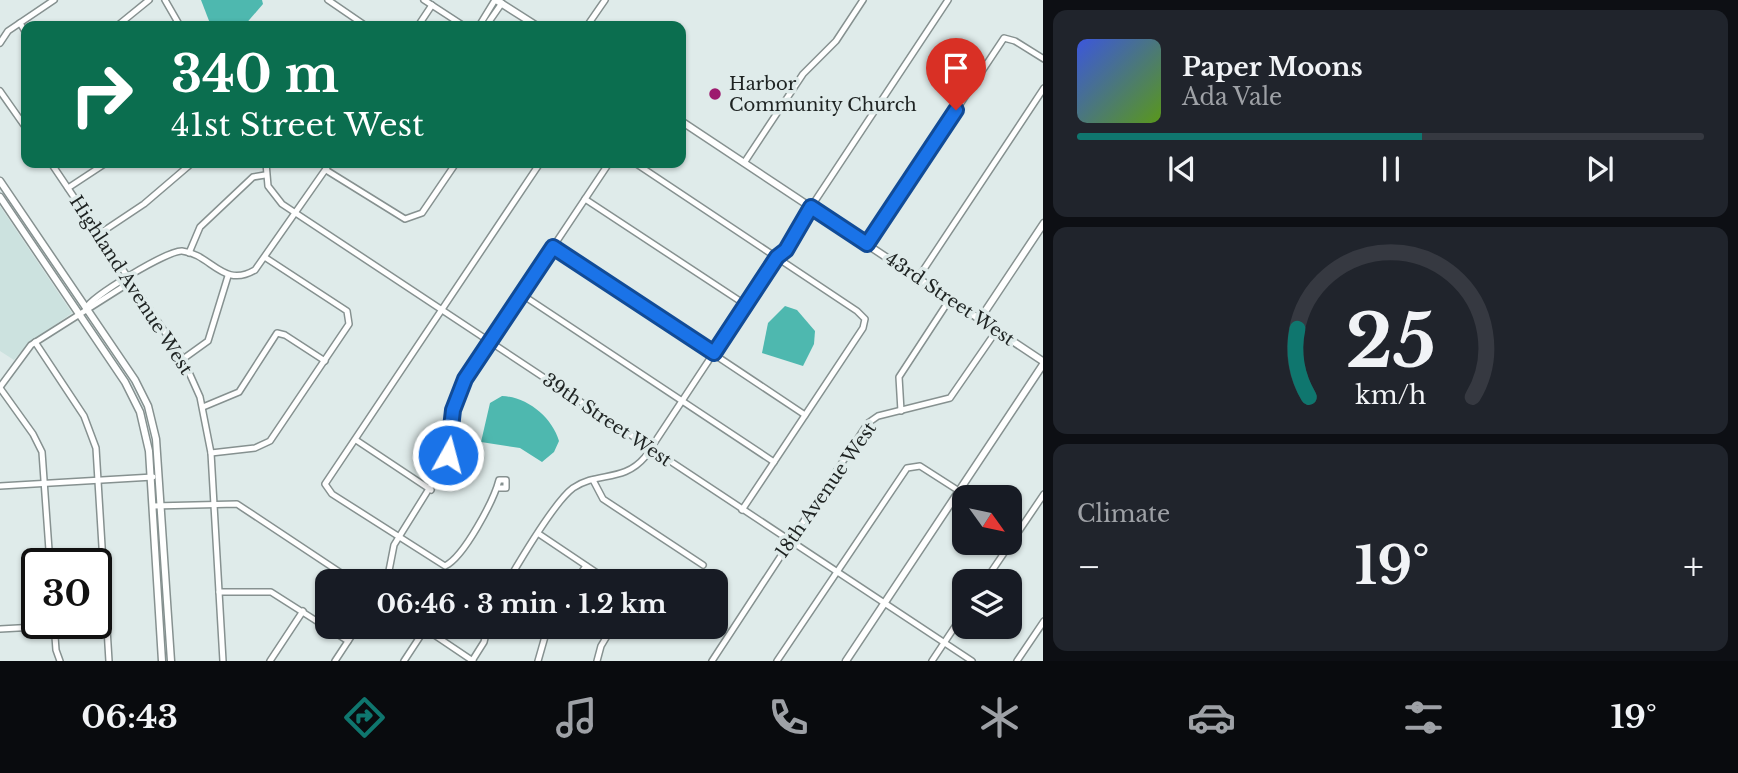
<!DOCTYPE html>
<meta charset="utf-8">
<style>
body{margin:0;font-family:"Libre Baskerville",serif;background:#20242c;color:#f1f3f6;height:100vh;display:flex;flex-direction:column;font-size:26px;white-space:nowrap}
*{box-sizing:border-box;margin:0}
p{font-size:23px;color:#9ea1a6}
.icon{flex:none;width:38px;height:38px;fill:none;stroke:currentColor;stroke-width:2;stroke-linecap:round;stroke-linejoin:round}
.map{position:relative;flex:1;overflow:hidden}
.side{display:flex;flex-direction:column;gap:10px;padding:10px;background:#0d0f14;width:695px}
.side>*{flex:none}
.banner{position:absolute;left:21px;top:21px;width:665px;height:147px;border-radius:14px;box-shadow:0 2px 5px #0004;background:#0b6e4f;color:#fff;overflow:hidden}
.needle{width:46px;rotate:123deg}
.tools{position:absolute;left:952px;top:485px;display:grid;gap:14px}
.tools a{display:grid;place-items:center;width:70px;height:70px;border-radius:14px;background:#171b24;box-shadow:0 2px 5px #0004;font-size:35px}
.speed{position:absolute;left:21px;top:548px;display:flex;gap:14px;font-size:35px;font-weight:700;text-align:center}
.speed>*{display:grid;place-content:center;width:91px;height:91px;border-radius:50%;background:#171b24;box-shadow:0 2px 5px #0004;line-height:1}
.speed .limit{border:4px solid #111;border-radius:10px;background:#fff;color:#111}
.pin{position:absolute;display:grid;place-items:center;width:60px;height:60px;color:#fff;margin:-72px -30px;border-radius:50% 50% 50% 0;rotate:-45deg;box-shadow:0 0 7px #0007}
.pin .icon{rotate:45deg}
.me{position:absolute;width:77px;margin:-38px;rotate:7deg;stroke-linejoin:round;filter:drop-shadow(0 0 5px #0008)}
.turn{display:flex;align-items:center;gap:24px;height:147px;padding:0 35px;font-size:32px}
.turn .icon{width:91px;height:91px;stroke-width:2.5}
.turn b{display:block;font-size:49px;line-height:60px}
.big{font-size:52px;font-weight:800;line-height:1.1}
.side .widget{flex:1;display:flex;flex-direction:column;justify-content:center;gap:10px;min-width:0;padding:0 24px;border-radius:14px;background:#20242c}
.side .dial{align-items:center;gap:0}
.dial svg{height:182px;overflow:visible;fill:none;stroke:#363941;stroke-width:7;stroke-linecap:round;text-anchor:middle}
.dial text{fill:#f1f3f6;stroke:none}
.song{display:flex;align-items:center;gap:21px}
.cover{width:84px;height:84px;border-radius:10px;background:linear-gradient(135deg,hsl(230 70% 55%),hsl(90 70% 35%))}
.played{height:7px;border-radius:4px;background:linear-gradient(90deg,#0f766e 55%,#363941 55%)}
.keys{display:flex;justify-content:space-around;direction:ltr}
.heat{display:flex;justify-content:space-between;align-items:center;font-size:38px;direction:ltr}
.trip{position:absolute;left:315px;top:569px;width:413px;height:70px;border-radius:14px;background:#171b24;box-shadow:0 2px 5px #0004;font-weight:800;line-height:70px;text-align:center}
.dock{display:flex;height:112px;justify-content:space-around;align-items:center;background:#090b0e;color:#9ea1a6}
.dock .icon{width:49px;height:49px}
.dock .selected{color:#0f766e}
.dock b{font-size:32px;color:#f1f3f6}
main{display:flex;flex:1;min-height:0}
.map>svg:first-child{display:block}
</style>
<main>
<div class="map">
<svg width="1044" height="661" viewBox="0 0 1044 661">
<rect width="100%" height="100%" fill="#dfebea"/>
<path fill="#cce2df" d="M0 206 72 313 28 344 14 360 0 351Z"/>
<g fill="#4eb8af">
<path d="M201 0H262L263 4 244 26H211Z"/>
<path d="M785 306 797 310 815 331 814 344 803 366 762 353 768 323Z"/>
<path d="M502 396C527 397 552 417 559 441L554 452 542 462 520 448 481 442 490 403Z"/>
</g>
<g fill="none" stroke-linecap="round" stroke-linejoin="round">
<defs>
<g id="minor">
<path d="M165 0 180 26"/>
<path d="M328 0 366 26"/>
<path d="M424 0 464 26"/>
<path d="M20 23 26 33"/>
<path d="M117 26 149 0"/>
<path d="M418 26 432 5"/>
<path d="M479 26 495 0"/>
<path d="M486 26 502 3"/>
<path d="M587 26 605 0"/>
<path d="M0 43 8 31 54 0"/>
<path d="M0 91 26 128"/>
<path d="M51 163 183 359 200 397 211 453 223 661"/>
<path d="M266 163 268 186 282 204 972 661"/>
<path d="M635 163 857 311 865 319 863 328 742 510"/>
<path d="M744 163 803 74 836 41 863 0"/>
<path d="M326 170 405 219 422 213 456 163"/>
<path d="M68 188 106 163"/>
<path d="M585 199 746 305"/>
<path d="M99 234 144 204 192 163"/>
<path d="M867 244 1004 38 1015 41 1044 59"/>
<path d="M553 247 805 415"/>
<path d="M189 253 200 227 253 177 265 175"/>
<path d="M779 256 809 215 811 207 948 0"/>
<path d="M918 278 1044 88"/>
<path d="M521 294 774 462"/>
<path d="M86 308C92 296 168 250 182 251 211 254 223 289 255 270L330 163"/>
<path d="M35 342 84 416 96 448 109 661"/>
<path d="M183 359 208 341 228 276"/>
<path d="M0 387 31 345 121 288 129 278"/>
<path d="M0 388 33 434 42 452 50 564"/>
<path d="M203 407 239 392 277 333 285 335 325 361"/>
<path d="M901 411 899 377 950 299"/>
<path d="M356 440 431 490"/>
<path d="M211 453 255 448 270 441 349 324 347 311 266 258"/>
<path d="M593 480 603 499 703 565"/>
<path d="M0 486 153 477"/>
<path d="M499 488H506V480H499C494 500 464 557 445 566L332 494 325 484 540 163"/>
<path d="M153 506 237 504 353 581"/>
<path d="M539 534 609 581"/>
<path d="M387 581 394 545 445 463 453 410 465 379 609 163"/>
<path d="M508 581C521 559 554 502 573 488 598 471 623 483 645 457L777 257 804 212 811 207"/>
<path d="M575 581 586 566"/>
<path d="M985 581 1044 494"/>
<path d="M219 592H271L348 641"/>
<path d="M54 623 56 650 60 661"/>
<path d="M421 626 473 661"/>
<path d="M0 629 54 626"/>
<path d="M270 661 303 611"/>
<path d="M335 661 358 626"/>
<path d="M404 661 425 629"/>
<path d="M472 661 484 642 488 626"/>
<path d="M538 661 548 626"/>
<path d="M597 661 601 646 613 626"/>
<path d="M712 661 868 423 878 416 950 398 997 330"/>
<path d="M777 661 907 468 920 466 959 491"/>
<path d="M932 661 964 613"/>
<path d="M1017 661 1044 621"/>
</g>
<g id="tertiary">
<path d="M496 0 537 26"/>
<path d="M681 121 1044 362"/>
<path d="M0 181 135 380 148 406 156 439 171 661"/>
<path d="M0 197 125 382 140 412 149 451 162 661"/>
<path d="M980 319 1044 223"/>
<path d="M846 661 1044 363"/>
</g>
</defs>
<use href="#minor" stroke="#869190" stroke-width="8"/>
<use href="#tertiary" stroke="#869190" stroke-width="9"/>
<use href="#minor" stroke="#fff" stroke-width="5"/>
<use href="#tertiary" stroke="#fff" stroke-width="6"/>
</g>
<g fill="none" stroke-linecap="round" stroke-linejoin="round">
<defs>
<path id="route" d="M448 455 453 410 465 379 553 247 714 353 777 257 786 250 811 207 867 244 956 110"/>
</defs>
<use href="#route" stroke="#114b97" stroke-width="18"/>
<use href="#route" stroke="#1a73e8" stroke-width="12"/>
</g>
<circle fill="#9d1b6e" stroke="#dfebea" stroke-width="2.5" cx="715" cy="94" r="7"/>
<g text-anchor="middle" stroke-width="7" stroke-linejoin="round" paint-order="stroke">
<g font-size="18" fill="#1e2322" stroke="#dfebea" text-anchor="start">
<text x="729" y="90">Harbor<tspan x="729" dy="21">Community Church</tspan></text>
</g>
<g font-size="18" fill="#1e2322" stroke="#dfebea">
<text transform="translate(131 285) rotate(57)" y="6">Highland Avenue West</text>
<text transform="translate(950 299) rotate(34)" y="6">43rd Street West</text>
<text transform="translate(607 420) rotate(34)" y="6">39th Street West</text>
<text transform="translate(826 490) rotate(-55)" y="6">18th Avenue West</text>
</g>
</g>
</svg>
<div class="tools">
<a><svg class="needle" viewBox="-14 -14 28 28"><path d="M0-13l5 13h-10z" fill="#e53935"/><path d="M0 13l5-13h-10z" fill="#9ea1a6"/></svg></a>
<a><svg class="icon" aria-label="layers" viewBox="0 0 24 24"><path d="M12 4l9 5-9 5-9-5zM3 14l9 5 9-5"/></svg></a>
</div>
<div class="speed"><div class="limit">30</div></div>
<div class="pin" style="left:956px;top:110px;background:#d93025"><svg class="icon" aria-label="arrive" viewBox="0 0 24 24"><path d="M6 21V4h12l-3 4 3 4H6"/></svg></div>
<svg class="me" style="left:448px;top:455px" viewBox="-20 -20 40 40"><circle r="17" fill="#1a73e8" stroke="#fff" stroke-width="3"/><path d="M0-11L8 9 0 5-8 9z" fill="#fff"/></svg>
<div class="trip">06:46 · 3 min · 1.2 km</div>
<div class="banner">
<div class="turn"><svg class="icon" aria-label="right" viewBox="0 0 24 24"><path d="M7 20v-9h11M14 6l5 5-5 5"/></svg><div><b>340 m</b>41st Street West</div></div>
</div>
</div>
<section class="side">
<div class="widget">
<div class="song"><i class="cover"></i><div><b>Paper Moons</b><p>Ada Vale</p></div></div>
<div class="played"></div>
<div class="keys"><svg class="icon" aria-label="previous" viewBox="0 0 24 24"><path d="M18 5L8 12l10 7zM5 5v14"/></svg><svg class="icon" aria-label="pause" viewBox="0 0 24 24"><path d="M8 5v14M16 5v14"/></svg><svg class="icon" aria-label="next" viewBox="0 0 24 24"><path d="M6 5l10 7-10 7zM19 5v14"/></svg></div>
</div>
<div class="widget dial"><svg viewBox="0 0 100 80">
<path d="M14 69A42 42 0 1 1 86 69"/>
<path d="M14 69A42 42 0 0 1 9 39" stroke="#0f766e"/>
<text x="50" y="56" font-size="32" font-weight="700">25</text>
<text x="50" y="72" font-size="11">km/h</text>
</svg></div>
<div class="widget"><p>Climate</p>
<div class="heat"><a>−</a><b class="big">19°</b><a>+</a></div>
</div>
</section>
</main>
<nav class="dock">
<b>06:43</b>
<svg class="icon selected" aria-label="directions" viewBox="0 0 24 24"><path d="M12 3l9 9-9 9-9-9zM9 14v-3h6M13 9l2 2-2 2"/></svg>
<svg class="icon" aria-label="music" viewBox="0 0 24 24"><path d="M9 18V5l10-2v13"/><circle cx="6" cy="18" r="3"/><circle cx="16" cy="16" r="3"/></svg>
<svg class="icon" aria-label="phone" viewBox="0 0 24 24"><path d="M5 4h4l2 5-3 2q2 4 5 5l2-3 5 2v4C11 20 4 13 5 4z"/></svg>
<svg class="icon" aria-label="climate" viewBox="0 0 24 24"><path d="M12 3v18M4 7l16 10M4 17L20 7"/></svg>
<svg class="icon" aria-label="car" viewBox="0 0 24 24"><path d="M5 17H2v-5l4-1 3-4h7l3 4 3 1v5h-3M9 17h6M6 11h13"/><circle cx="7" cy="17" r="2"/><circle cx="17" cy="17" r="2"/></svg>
<svg class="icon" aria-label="filters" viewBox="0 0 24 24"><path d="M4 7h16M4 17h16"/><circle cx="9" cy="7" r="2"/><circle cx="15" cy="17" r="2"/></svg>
<b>19°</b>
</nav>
